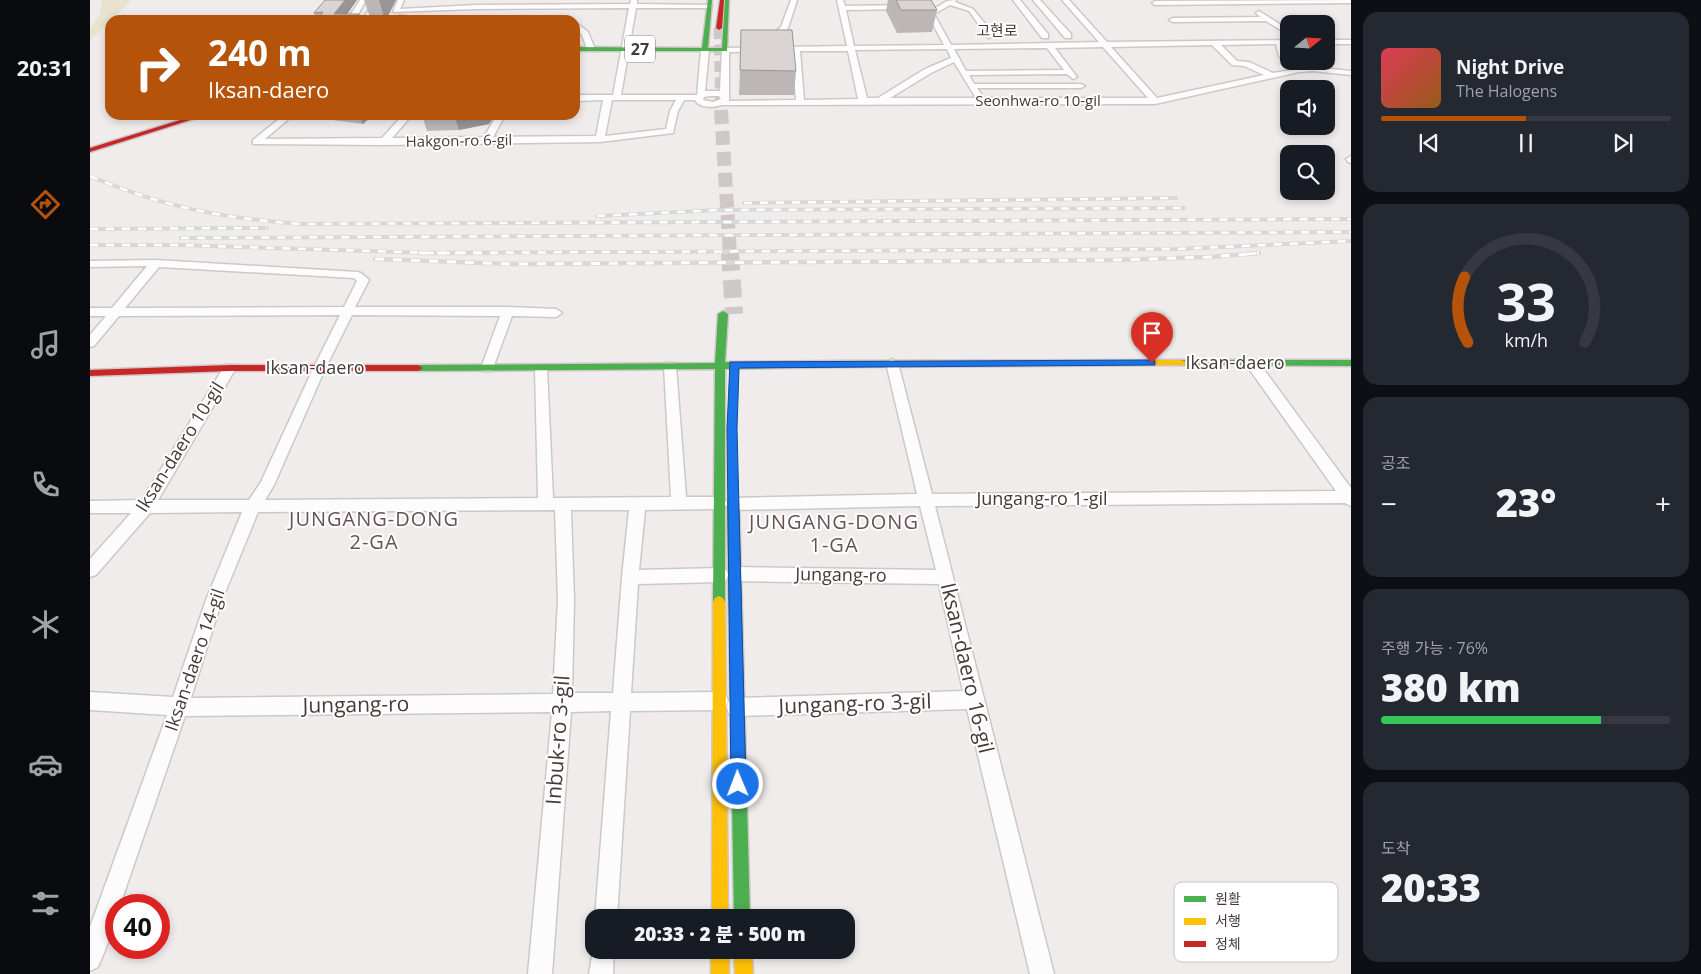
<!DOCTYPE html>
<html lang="ko">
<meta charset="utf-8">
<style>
body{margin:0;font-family:"Open Sans","Noto Sans KR",sans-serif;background:#242831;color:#f1f3f6;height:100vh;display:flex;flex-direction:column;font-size:19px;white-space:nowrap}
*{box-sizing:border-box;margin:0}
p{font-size:16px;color:#9ea1a6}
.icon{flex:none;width:28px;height:28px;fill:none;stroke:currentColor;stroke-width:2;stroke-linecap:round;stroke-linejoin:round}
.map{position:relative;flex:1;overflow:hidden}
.panel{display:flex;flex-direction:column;gap:12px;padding:12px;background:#0d0f14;width:350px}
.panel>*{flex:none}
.guide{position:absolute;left:15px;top:15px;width:475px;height:105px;border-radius:15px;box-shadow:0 2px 8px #0003;background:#b45309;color:#fff;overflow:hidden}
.needle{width:32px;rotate:72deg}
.fabs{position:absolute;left:1190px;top:15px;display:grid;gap:10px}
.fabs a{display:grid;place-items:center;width:55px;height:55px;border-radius:10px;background:#171b24;box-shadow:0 2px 8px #0003;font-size:25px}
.speed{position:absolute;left:15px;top:894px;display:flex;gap:10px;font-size:25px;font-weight:700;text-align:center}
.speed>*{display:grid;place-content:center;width:65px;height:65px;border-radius:50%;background:#171b24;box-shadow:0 2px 8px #0003;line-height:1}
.speed .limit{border:8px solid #d22;background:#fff;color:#111}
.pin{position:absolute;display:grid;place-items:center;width:42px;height:42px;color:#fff;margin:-51px -21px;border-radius:50% 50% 50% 0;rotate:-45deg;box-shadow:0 0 5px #0007}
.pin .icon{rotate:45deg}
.me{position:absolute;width:55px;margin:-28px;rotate:359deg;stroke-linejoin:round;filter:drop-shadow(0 0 4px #0008)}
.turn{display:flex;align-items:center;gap:18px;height:105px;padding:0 20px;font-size:22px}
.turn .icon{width:65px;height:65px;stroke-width:2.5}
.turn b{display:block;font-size:35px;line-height:42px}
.big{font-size:38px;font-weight:800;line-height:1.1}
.panel .tile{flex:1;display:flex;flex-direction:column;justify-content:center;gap:8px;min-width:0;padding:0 18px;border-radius:15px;background:#242831}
.panel .dial{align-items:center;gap:0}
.dial svg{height:130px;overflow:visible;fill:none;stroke:#363941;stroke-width:7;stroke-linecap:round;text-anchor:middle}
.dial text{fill:#f1f3f6;stroke:none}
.song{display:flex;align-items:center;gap:15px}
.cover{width:60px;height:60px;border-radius:8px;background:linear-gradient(135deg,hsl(350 70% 55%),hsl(30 70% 35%))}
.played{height:5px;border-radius:2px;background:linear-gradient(90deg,#b45309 50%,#363941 50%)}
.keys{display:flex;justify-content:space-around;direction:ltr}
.heat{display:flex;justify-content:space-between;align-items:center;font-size:28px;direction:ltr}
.charge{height:8px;border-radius:4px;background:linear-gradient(90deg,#34c759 76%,#363941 0)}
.trip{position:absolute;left:495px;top:909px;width:270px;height:50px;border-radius:15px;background:#171b24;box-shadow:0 2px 8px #0003;font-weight:800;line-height:50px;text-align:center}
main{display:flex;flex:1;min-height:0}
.dock{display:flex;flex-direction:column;width:90px;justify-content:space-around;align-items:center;background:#090b0e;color:#9ea1a6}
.dock .icon{width:35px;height:35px}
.dock .on{color:#b45309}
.dock b{font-size:22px;color:#f1f3f6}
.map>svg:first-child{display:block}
</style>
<main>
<nav class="dock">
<b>20:31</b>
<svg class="icon on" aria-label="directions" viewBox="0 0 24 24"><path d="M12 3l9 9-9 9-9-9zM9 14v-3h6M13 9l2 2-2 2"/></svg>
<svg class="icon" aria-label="music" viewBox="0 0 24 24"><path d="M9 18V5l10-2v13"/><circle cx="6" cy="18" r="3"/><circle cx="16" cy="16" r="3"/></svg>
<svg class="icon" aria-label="phone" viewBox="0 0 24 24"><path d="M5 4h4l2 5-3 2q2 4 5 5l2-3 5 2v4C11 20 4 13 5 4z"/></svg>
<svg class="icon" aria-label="climate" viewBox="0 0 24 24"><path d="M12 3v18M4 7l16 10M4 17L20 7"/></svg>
<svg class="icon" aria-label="car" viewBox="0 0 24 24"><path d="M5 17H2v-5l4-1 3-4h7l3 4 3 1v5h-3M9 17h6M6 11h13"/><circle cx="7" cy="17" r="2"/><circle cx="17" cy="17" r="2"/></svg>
<svg class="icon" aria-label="filters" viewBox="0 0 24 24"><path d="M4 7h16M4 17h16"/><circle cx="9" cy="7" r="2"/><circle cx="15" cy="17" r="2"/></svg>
</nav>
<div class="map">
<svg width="1261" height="974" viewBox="0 0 1261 974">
<rect width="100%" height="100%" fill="#f1ecec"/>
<path fill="#e9e2cf" d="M12 0H42L0 41V28L9 16Z"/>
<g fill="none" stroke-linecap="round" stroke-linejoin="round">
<path stroke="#cfc8c8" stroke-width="11" stroke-dasharray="11 5.5" stroke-linecap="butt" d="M629 28 631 111"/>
<path stroke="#cfc8c8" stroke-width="14" stroke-dasharray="14 7" stroke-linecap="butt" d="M631 110 640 254"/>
<path stroke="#cfc8c8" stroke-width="18" stroke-dasharray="18 9" stroke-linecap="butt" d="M640 253 644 314"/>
<defs>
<g id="street">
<path d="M270 0H276L265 20H257Z"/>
<path d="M286 0H292L280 20H272Z"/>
<path d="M308 0H314L310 9 386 5 540 4 541 0H547V4L621 5 622 6 619 8H546L531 95H607L611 50 615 48 619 50 615 91H630L632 48 757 46 747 0H753L755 6 815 5 818 7 815 9 756 10 764 46 854 45 837 13 857 1 866 0 865 2 883 9 905 36 898 38 879 11 860 5 844 14 861 45 1009 42 972 0H979L1017 42 1199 40V44H1193L1196 53 1199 56V61H1203L1199 63 1189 56 1186 44 1131 45 1147 61 1159 62 1183 73 1222 67 1261 71V75L1222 71 1209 72 1065 104 631 105C623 108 609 108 605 100H594L588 111 583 133 510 142 294 145 163 144V140L194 115H203L175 139 292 138 313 115H322L302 138 394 137 407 115H420L413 119 403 137 506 136 513 100 485 101V95H523L539 8 386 9 303 12ZM1122 45 1142 65 1154 66 1174 75 1067 98 1021 47ZM1013 47 1058 98H894L887 88H991L995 86 991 84H884L879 75 977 74 983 79 987 77 965 48ZM957 48 974 70 876 71 864 49ZM857 49 861 58 835 69 788 98H777L765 50ZM702 51 706 100 639 101V52ZM710 51H758L768 99 714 100ZM864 62 886 98H800L841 73ZM620 96H629L631 99 623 102 613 100 614 97ZM522 100H586L580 111 576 129 515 136Z"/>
<path d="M701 0H707L698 28 681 45H675V41L691 27Z"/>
<path d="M923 0H930L958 34V38H952Z"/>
<path d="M943 0H950L981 34V38H975Z"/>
<path d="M1261 0V3L1065 5 1062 3 1065 1Z"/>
<path d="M1169 11 1199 30V35L1176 21 1083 22 1079 20 1083 18 1170 17 1166 13Z"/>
<path d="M485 22 498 32 505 49 504 51 497 49 492 35 485 28Z"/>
<rect x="1236" y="40" width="25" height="4"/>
<path d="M1261 156V163L1258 162 1256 159Z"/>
<path d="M66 260 267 272 271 273 279 280 265 307H418L466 309 472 313 466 317 422 316 403 368 402 371H392L391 368 410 316 262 315 235 369 184 485 175 500 448 498 445 368 446 365H456L457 368 463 498 581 497 574 366 575 363H585L586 366 596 497H629L634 499 636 502 643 498 827 494 796 363 802 359 808 363 842 494 1246 491 1157 366 1156 363 1157 360H1167L1261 488V506L1255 503 845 506 964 974H940L877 709 646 716 639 714 637 707 639 700 646 698 873 691 849 584 646 581 640 579 638 575 636 580 630 582 548 584 541 693 629 692 636 695 638 701 636 707 629 710 540 711 527 918H505L521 711 481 712 462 974H438L462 712 95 716 30 905H26C26 926 16 948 8 967L0 971V927L77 715 0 710V692L83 697 116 600 152 512 60 513 6 575 0 577V559L41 513H0V501L52 500 135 365H145L146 368 68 500H159L171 482 223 369 250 315 29 316 4 346 0 347V335L16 316H0V308H22L57 266 0 267V261ZM69 267 264 278 267 281 254 307 35 308ZM636 505 638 508 643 510 830 506 846 570 646 567 640 569 638 574 636 570 630 568 549 570 555 510 629 509ZM465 510 468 600 463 694 101 698 132 600 168 512ZM481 510H539L532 577 523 693H482L484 600Z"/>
<path d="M504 945V950H524L523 974H499Z"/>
</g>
<g id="fast">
<path d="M618 0H622L618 48H632L635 0H639L637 51H485V47L612 48Z"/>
<path d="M633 311 638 314 635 362 752 361 757 364 752 367 635 369V602L633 606 629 608 625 606 623 602 625 369 328 371 323 368 328 365 625 363 628 314Z"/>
<path d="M1091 360H1261V366L1088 365 1086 363 1088 361Z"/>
<path d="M643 497 647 499 649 502 660 918H644L637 502 639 499Z"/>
</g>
<g id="slow">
<path d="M1091 360 1094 361 1096 363 1094 365 752 367 747 364 752 361Z"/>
<path d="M629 596 633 598 635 602 638 918H622L623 602 625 598Z"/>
<rect x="621" y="950" width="18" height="24"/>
<path d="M644 950H662L663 974H645Z"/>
</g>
<g id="jam">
<path d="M630 0H634L632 28 629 30 626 28Z"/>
<path d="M106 115H116L0 152V148Z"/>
<path d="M140 365H328L333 368 328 371H140L0 376V370Z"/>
</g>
</defs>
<use href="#street" stroke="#cdc8c8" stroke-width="3"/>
<use href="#fast" stroke="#d2c7c7" stroke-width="3"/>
<use href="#slow" stroke="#d2c7c7" stroke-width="3"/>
<use href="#jam" stroke="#d2c7c7" stroke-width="3"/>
<use href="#street" fill="#fdfcfc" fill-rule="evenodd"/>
<use href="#fast" fill="#4caf50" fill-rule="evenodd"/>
<use href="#slow" fill="#ffc107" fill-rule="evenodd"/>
<use href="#jam" fill="#c62828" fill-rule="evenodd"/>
<defs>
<g id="rail-far1">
<path d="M0 176C73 207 131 218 210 224L1261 219"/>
<path d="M654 203 1086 198"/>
<path d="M507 216 629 210 1094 208"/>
<path d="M0 229 177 228"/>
<path d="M91 238 1261 232"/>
<path d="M0 245H89L340 253 1087 249 1261 241"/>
<path d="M1158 254 1169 253"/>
</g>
<g id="rail">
<path d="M329 253H405"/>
<path d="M285 259 421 264 1024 260 1120 257 1169 253"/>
</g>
</defs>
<use href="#rail-far1" stroke="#d9d8d8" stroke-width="4"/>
<use href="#rail" stroke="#d9d8d8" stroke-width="4.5"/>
<use href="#rail-far1" stroke="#fff" stroke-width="2.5" stroke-dasharray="8" stroke-linecap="butt"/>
<use href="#rail" stroke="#fff" stroke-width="3" stroke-dasharray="9" stroke-linecap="butt"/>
</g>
<g fill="#bcb6b7">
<path d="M267 0 257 14H269L271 20H227L224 13Z"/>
<path d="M274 0H306L296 20H281Z"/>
<path d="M798 0H841L847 10 842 32 807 33 796 11Z"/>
<path d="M650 70 706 71 704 95H649Z"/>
<path d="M234 115H283L273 124 235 119Z"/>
<path d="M332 115H405L399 124 369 130 337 131Z"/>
</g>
<g fill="#999495">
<path d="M255 0H267L253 20 244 14Z"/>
<path d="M289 0H306L296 20H295Z"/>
<path d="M269 14 271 20H264Z"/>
<path d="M269 115H283L273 124Z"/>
<path d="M364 115H405L399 124 369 130Z"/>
</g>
<g fill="#dbd4d5" stroke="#999495">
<path d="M235 0H255L244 14H269L264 20H227L233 12 224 13Z"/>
<path d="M806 0H841L847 10H811Z"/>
<path d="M308 15 329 16 326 20H304Z"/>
<path d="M651 30H702L706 71 650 70Z"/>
</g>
<path fill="#1a73e8" stroke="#114b97" d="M1062 360 1065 361V365L649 368 647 429 656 784 654 789 648 791 643 789 641 784 637 429 640 362Z"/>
<g text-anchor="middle" stroke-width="4" stroke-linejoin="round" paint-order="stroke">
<g font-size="15" fill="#463939" stroke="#fff">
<text x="907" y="36">고현로</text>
<text x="948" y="106">Seonhwa-ro 10-gil</text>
<text transform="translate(369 141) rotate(-1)" y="5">Hakgon-ro 6-gil</text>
</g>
<rect fill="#fff" stroke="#7e7474" stroke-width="1" x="535" y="35.5" width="30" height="27" rx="4"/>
<g font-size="16" font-weight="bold" fill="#463939">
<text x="550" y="55">27</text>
</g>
<g font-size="18" fill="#463939" stroke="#fff">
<text x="1145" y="369">Iksan-daero</text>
<text x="225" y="374">Iksan-daero</text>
<text transform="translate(90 447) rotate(-58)" y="6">Iksan-daero 10-gil</text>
<text x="952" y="505">Jungang-ro 1-gil</text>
<text transform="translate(751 575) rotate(1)" y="6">Jungang-ro</text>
<text transform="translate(105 660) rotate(-71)" y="6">Iksan-daero 14-gil</text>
</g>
<g font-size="20" letter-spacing="1" fill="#685153" stroke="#fff">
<text x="284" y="526">JUNGANG-DONG<tspan x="284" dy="23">2-GA</tspan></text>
<text x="744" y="529">JUNGANG-DONG<tspan x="744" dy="23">1-GA</tspan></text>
</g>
<g font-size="21" fill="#463939" stroke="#fff">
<text transform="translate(877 668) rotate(77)" y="7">Iksan-daero 16-gil</text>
<text transform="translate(765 704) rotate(-2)" y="7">Jungang-ro 3-gil</text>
<text transform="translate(266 705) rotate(-1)" y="7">Jungang-ro</text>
<text transform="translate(468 740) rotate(-86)" y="7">Inbuk-ro 3-gil</text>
</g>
</g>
<rect x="1084" y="882" width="164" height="80" rx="8" fill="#fff" stroke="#c8c4c4" stroke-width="1"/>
<rect x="1094" y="896" width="22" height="6" fill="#4caf50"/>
<rect x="1094" y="918" width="22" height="7" fill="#ffc107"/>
<rect x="1094" y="941" width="22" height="6" fill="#c62828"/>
<g font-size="14" fill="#463939">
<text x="1125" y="904">원활</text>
<text x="1125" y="926">서행</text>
<text x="1125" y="949">정체</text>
</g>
</svg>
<div class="fabs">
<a><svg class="needle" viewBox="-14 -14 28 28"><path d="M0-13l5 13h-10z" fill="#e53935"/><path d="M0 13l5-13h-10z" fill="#9ea1a6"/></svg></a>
<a><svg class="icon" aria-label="sound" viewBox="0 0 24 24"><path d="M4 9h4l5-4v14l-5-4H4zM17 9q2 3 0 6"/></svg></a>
<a><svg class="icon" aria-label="search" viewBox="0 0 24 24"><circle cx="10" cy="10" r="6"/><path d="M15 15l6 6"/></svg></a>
</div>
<div class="speed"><div class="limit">40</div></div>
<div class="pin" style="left:1062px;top:363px;background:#d93025"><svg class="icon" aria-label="arrive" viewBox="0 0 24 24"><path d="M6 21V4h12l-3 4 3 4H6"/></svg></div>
<svg class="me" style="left:648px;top:784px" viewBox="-20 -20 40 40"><circle r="17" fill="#1a73e8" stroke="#fff" stroke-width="3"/><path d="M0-11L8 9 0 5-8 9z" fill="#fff"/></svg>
<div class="trip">20:33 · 2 분 · 500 m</div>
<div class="guide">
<div class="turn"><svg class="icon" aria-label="right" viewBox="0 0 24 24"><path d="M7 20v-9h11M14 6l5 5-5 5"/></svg><div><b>240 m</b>Iksan-daero</div></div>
</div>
</div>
<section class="panel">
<div class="tile">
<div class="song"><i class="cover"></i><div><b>Night Drive</b><p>The Halogens</p></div></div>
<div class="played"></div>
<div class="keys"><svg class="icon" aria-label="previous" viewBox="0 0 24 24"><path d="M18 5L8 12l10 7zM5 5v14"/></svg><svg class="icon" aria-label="pause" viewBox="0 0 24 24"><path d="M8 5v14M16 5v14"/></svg><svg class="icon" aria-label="next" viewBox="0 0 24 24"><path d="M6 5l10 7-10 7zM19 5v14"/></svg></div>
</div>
<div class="tile dial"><svg viewBox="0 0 100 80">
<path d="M14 69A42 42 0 1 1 86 69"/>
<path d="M14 69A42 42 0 0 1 12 29" stroke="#b45309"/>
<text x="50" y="56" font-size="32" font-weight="700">33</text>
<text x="50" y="72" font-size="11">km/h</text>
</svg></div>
<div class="tile"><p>공조</p>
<div class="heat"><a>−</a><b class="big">23°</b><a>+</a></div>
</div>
<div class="tile"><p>주행 가능 · 76%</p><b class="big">380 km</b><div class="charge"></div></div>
<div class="tile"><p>도착</p><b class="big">20:33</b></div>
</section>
</main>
